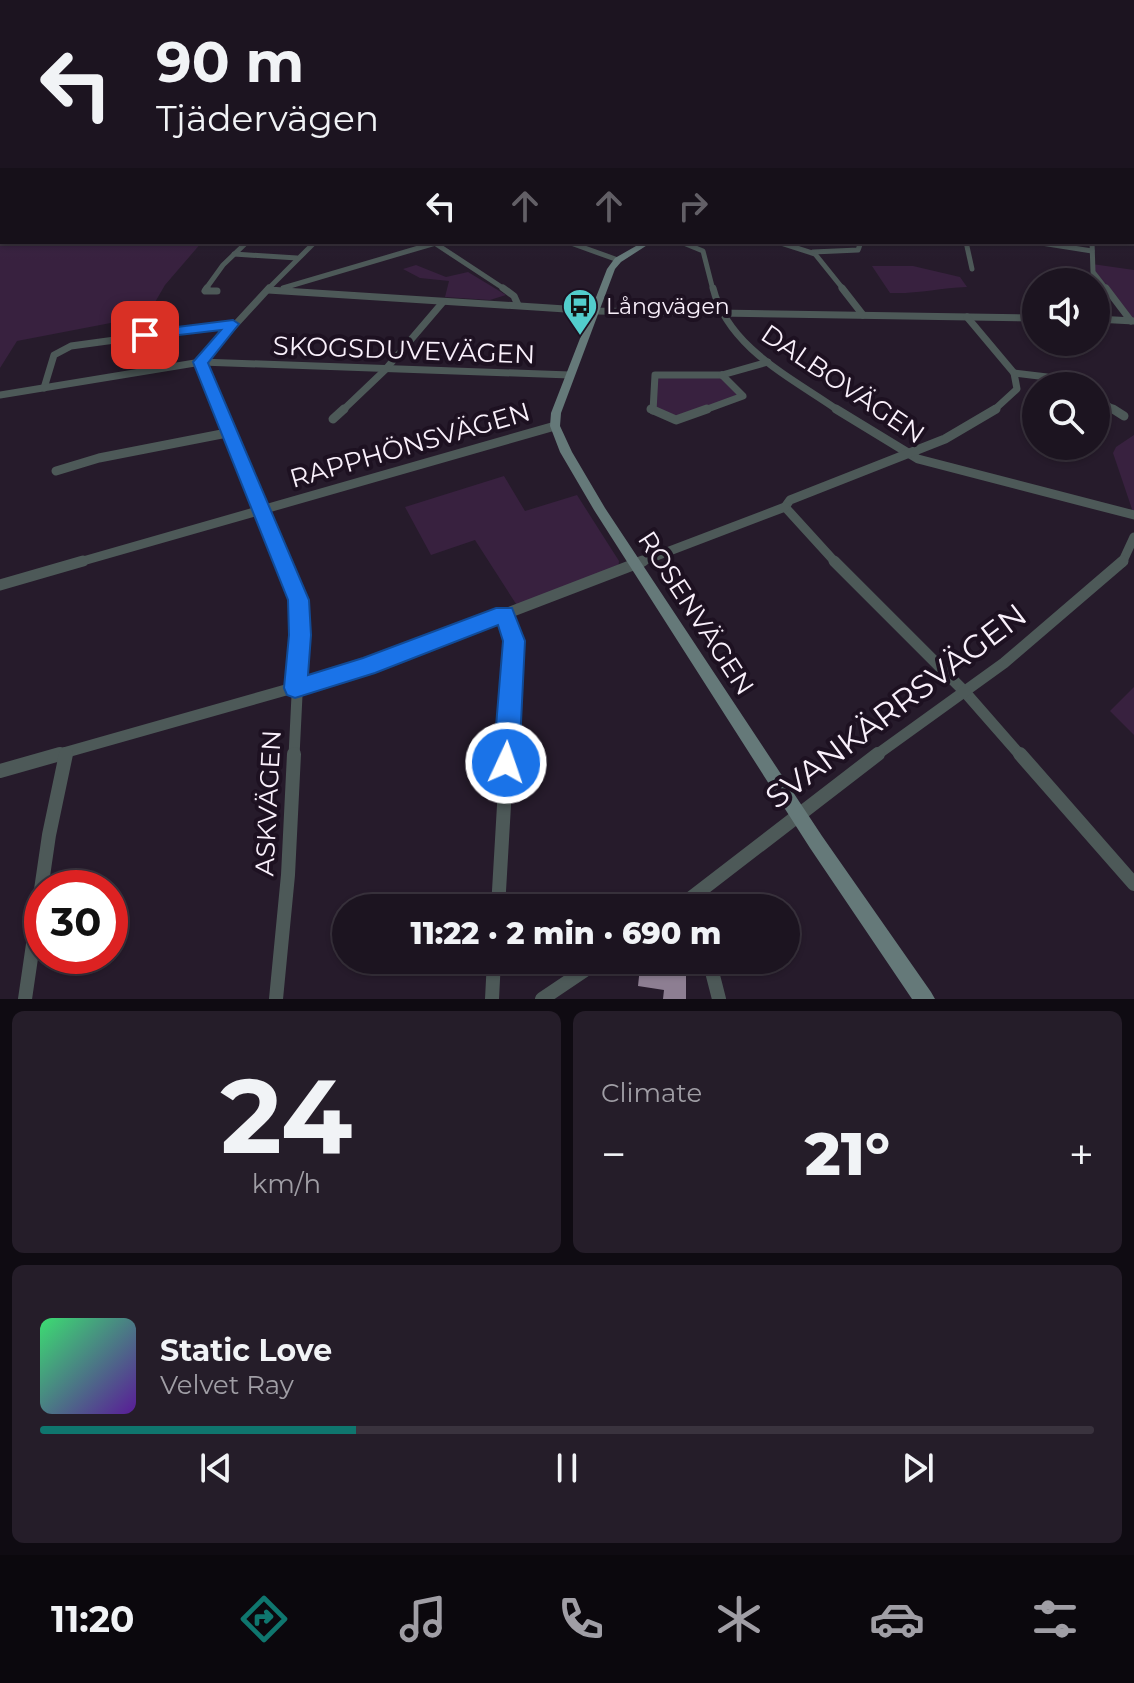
<!DOCTYPE html>
<meta charset="utf-8">
<style>
body{margin:0;font-family:Montserrat,sans-serif;background:#251d29;color:#f1f3f6;height:100vh;display:flex;flex-direction:column;font-size:30px;white-space:nowrap}
*{box-sizing:border-box;margin:0}
p{font-size:26px;color:#a09ea5}
.icon{flex:none;width:44px;height:44px;fill:none;stroke:currentColor;stroke-width:2;stroke-linecap:round;stroke-linejoin:round}
.map{position:relative;height:999px;overflow:hidden}
.panel{display:flex;flex-direction:column;gap:12px;padding:12px;background:#0f0b12;flex:1}
.panel>*{flex:none}
.banner{position:absolute;left:0px;top:0px;width:1134px;height:244px;box-shadow:0 2px 6px #0004,0 0 0 2px #3a333e;background:#1c1420;color:#f1f3f6;overflow:hidden}
.fabs{position:absolute;left:1022px;top:268px;display:grid;gap:16px}
.fabs a{display:grid;place-items:center;width:88px;height:88px;border-radius:50%;background:#1c1420;box-shadow:0 2px 6px #0004,0 0 0 2px #3a333e;font-size:40px}
.speed{position:absolute;left:24px;top:870px;display:flex;gap:16px;font-size:40px;font-weight:700;text-align:center}
.speed>*{display:grid;place-content:center;width:104px;height:104px;border-radius:50%;background:#1c1420;box-shadow:0 2px 6px #0004,0 0 0 2px #3a333e;line-height:1}
.speed .limit{border:12px solid #d22;background:#fff;color:#111}
.pin{position:absolute;display:grid;place-items:center;width:68px;height:68px;color:#fff;margin:-34px;border-radius:16px;box-shadow:0 4px 12px #0006}
.me{position:absolute;width:88px;margin:-44px;rotate:3deg;stroke-linejoin:round;filter:drop-shadow(0 0 6px #0008)}
.turn{display:flex;align-items:center;gap:28px;height:168px;padding:0 24px;font-size:36px}
.turn .icon{width:104px;height:104px;stroke-width:2.5}
.turn b{display:block;font-size:56px;line-height:68px}
.lanes{display:flex;align-items:center;height:76px;padding:0 24px;background:#0003;justify-content:center;gap:40px;direction:ltr}
.lanes .off{opacity:.35}
.big{font-size:60px;font-weight:800;line-height:1.1}
.panel .tile{flex:1;display:flex;flex-direction:column;justify-content:center;gap:12px;min-width:0;padding:0 28px;border-radius:12px;background:#251d29}
.panel .dial{align-items:center;gap:0}
.dial b{font-size:104px;line-height:1}
.song{display:flex;align-items:center;gap:24px}
.cover{width:96px;height:96px;border-radius:12px;background:linear-gradient(135deg,hsl(140 70% 55%),hsl(270 70% 35%))}
.played{height:8px;border-radius:4px;background:linear-gradient(90deg,#0f766e 30%,#3a333e 30%)}
.keys{display:flex;justify-content:space-around;direction:ltr}
.heat{display:flex;justify-content:space-between;align-items:center;font-size:44px;direction:ltr}
.panel .tiles{flex:1;display:grid;gap:12px;grid-template-columns:1fr 1fr}
.tile:last-child{grid-column:span 2}
.trip{position:absolute;left:332px;top:894px;width:468px;height:80px;border-radius:40px;background:#1c1420;box-shadow:0 2px 6px #0004,0 0 0 2px #3a333e;font-weight:800;line-height:80px;text-align:center}
.menu{display:flex;height:128px;justify-content:space-around;align-items:center;background:#0b080d;color:#a09ea5}
.menu .icon{width:56px;height:56px}
.menu .on{color:#0f766e}
.menu b{font-size:36px;color:#f1f3f6}
.map>svg:first-child{display:block}
</style>
<div class="map">
<svg width="1134" height="999" viewBox="0 0 1134 999">
<rect width="100%" height="100%" fill="#261b2b"/>
<g fill="#38213f">
<path d="M0 119 2 242H202L165 285 147 316 17 341 0 368Z"/>
<path d="M1092 264 1134 270V321L1093 272Z"/>
<path d="M416 265 446 277 468 272 506 295 490 300 445 297 449 281 420 278 403 269Z"/>
<path d="M872 266H913L960 277 967 287C940 288 917 294 890 293Z"/>
<path d="M655 375H722L743 396 676 420 654 413Z"/>
<path d="M1134 435V515L1113 453 1116 447Z"/>
<path d="M504 476 525 511 577 495 619 561 618 569 518 607 475 540 431 555 405 507Z"/>
<path d="M1134 687V735L1110 711Z"/>
</g>
<path fill="#8d7e92" d="M640 967 686 974V999H663L664 990 638 986Z"/>
<g fill="none" stroke-linecap="round" stroke-linejoin="round">
<g stroke="#4d5958" stroke-width="5">
<path d="M433 242 506 290"/>
<path d="M568 242 618 260"/>
<path d="M681 242 703 251 713 290"/>
<path d="M778 242 815 254 844 290"/>
<path d="M966 242 972 269"/>
<path d="M1035 242 1092 251"/>
<path d="M1092 242 1093 272 1107 290"/>
<path d="M813 252 858 250 861 242"/>
<path d="M234 254 297 258"/>
<path d="M283 288 439 242"/>
<path d="M205 290 223 265 247 242"/>
<path d="M267 290 315 242"/>
<path d="M268 290H273"/>
</g>
<g stroke="#4d5958" stroke-width="7">
<path d="M207 288 205 291H217"/>
<path d="M503 288 514 296 518 305"/>
<path d="M713 288C728 348 792 378 839 411"/>
<path d="M842 288 863 315"/>
<path d="M1106 288 1131 321"/>
<path d="M268 290 596 311 1036 318"/>
<path d="M967 317 1014 373 1017 389 993 411"/>
<path d="M1096 319 1134 321"/>
<path d="M1014 373 1047 377 1074 386"/>
<path d="M722 375 768 362"/>
<path d="M44 388 54 355 71 346 232 324"/>
<path d="M0 395 201 362 570 375"/>
<path d="M1096 398 1116 411"/>
<path d="M221 411 201 362 269 288"/>
<path d="M342 411 385 370 443 302"/>
<path d="M653 411 655 375H722"/>
<path d="M702 411 743 396 722 375"/>
</g>
<g stroke="#4d5958" stroke-width="9">
<path d="M220 409 283 563"/>
<path d="M651 409 676 420 707 409"/>
<path d="M836 409 918 459 1134 515"/>
<path d="M1113 409 1124 416"/>
<path d="M333 419 344 409"/>
<path d="M56 471 99 458 227 433"/>
<path d="M785 507 836 563"/>
<path d="M785 507 790 500 945 439 996 409"/>
<path d="M76 563 555 426"/>
<path d="M638 563 785 507"/>
<path d="M1122 563 1134 537"/>
</g>
<g stroke="#4d5958" stroke-width="11">
<path d="M282 561 298 600 300 635 294 756"/>
<path d="M834 561 964 691 1021 756"/>
<path d="M0 585 83 561"/>
<path d="M504 613 514 641 507 756"/>
<path d="M53 756 367 667 643 561"/>
<path d="M875 756 1004 663 1123 561"/>
</g>
<g stroke="#4d5958" stroke-width="14">
<path d="M1020 754 1134 884"/>
<path d="M0 771 60 754"/>
<path d="M498 908 507 754"/>
<path d="M678 908 878 754"/>
<path d="M709 960 719 999"/>
<path d="M25 999 49 835 66 754"/>
<path d="M276 999 288 875 294 754"/>
<path d="M492 999 494 960"/>
<path d="M542 999 600 960"/>
</g>
<g fill="#657979" fill-rule="evenodd">
<path d="M1132 158 1134 159V163L1132 162Z"/>
<path d="M643 242H652L621 262 615 269 561 413 560 426 572 452 605 508 822 836 931 992 935 999H912L810 848 594 510 560 452 550 426 551 413 607 269 615 258Z"/>
</g>
</g>
<linearGradient id="sky" x2="0" y2="1"><stop stop-color="#150f18"/><stop offset="0.46" stop-color="#413f55"/><stop offset="1" stop-color="#413f55" stop-opacity="0"/></linearGradient>
<rect width="1134" height="259" fill="url(#sky)"/>
<path fill="#1a73e8" stroke="#114b97" stroke-width="2" d="M233 320 239 324 208 363 309 600 311 635 308 675 363 658 496 608H512L525 641 519 763 515 771 506 774 497 771 493 763 503 641 498 625 375 673 295 698 287 695 284 688 289 635 288 600 193 362 221 330 145 339 138 335 145 331Z"/>
<defs>
<symbol id="bus-pin" viewBox="-11 -11 22 30"><path d="M0 17L-7.5 6A9.5 9.5 0 1 1 7.5 6Z" fill="#52cdcc" stroke="#1d1121"/><path d="M-5-6H5V4H4V6H2V4H-2V6H-4V4H-5ZM-3.5-4V0h7V-4ZM-3.5 1.2v1.5H-2V1.2ZM2 1.2v1.5H3.5V1.2Z" fill="#111"/></symbol>
</defs>
<g fill-rule="evenodd">
<use href="#bus-pin" x="560" y="286" width="40" height="54"/>
</g>
<g text-anchor="middle" stroke-width="8" stroke-linejoin="round" paint-order="stroke">
<g font-size="22" fill="#f9f0fb" stroke="#1d1121" text-anchor="start">
<text x="606" y="314">Långvägen</text>
</g>
<g font-size="26" fill="#f9f0fb" stroke="#1d1121">
<text transform="translate(404 350) rotate(2)" y="9">SKOGSDUVEVÄGEN</text>
<text transform="translate(843 384) rotate(34)" y="9">DALBOVÄGEN</text>
<text transform="translate(410 445) rotate(-16)" y="9">RAPPHÖNSVÄGEN</text>
<text transform="translate(696 613) rotate(57)" y="9">ROSENVÄGEN</text>
<text transform="translate(268 803) rotate(-87)" y="9">ASKVÄGEN</text>
</g>
<g font-size="32" fill="#f9f0fb" stroke="#1d1121">
<text transform="translate(896 706) rotate(-37)" y="11">SVANKÄRRSVÄGEN</text>
</g>
</g>
</svg>
<div class="fabs">
<a><svg class="icon" aria-label="sound" viewBox="0 0 24 24"><path d="M4 9h4l5-4v14l-5-4H4zM17 9q2 3 0 6"/></svg></a>
<a><svg class="icon" aria-label="search" viewBox="0 0 24 24"><circle cx="10" cy="10" r="6"/><path d="M15 15l6 6"/></svg></a>
</div>
<div class="speed"><div class="limit">30</div></div>
<div class="pin" style="left:145px;top:335px;background:#d93025"><svg class="icon" aria-label="arrive" viewBox="0 0 24 24"><path d="M6 21V4h12l-3 4 3 4H6"/></svg></div>
<svg class="me" style="left:506px;top:763px" viewBox="-20 -20 40 40"><circle r="17" fill="#1a73e8" stroke="#fff" stroke-width="3"/><path d="M0-11L8 9 0 5-8 9z" fill="#fff"/></svg>
<div class="trip">11:22 · 2 min · 690 m</div>
<div class="banner">
<div class="turn"><svg class="icon" aria-label="left" viewBox="0 0 24 24"><path d="M17 20v-9H6M10 6l-5 5 5 5"/></svg><div><b>90 m</b>Tjädervägen</div></div>
<div class="lanes"><svg class="icon" aria-label="left" viewBox="0 0 24 24"><path d="M17 20v-9H6M10 6l-5 5 5 5"/></svg><svg class="icon off" aria-label="ahead" viewBox="0 0 24 24"><path d="M12 20V5M6 11l6-6 6 6"/></svg><svg class="icon off" aria-label="ahead" viewBox="0 0 24 24"><path d="M12 20V5M6 11l6-6 6 6"/></svg><svg class="icon off" aria-label="right" viewBox="0 0 24 24"><path d="M7 20v-9h11M14 6l5 5-5 5"/></svg></div>
</div>
</div>
<section class="panel">
<div class="tiles">
<div class="tile dial"><b>24</b><p>km/h</p></div>
<div class="tile"><p>Climate</p>
<div class="heat"><a>−</a><b class="big">21°</b><a>+</a></div>
</div>
<div class="tile">
<div class="song"><i class="cover"></i><div><b>Static Love</b><p>Velvet Ray</p></div></div>
<div class="played"></div>
<div class="keys"><svg class="icon" aria-label="previous" viewBox="0 0 24 24"><path d="M18 5L8 12l10 7zM5 5v14"/></svg><svg class="icon" aria-label="pause" viewBox="0 0 24 24"><path d="M8 5v14M16 5v14"/></svg><svg class="icon" aria-label="next" viewBox="0 0 24 24"><path d="M6 5l10 7-10 7zM19 5v14"/></svg></div>
</div>
</div>
</section>
<nav class="menu">
<b>11:20</b>
<svg class="icon on" aria-label="directions" viewBox="0 0 24 24"><path d="M12 3l9 9-9 9-9-9zM9 14v-3h6M13 9l2 2-2 2"/></svg>
<svg class="icon" aria-label="music" viewBox="0 0 24 24"><path d="M9 18V5l10-2v13"/><circle cx="6" cy="18" r="3"/><circle cx="16" cy="16" r="3"/></svg>
<svg class="icon" aria-label="phone" viewBox="0 0 24 24"><path d="M5 4h4l2 5-3 2q2 4 5 5l2-3 5 2v4C11 20 4 13 5 4z"/></svg>
<svg class="icon" aria-label="climate" viewBox="0 0 24 24"><path d="M12 3v18M4 7l16 10M4 17L20 7"/></svg>
<svg class="icon" aria-label="car" viewBox="0 0 24 24"><path d="M5 17H2v-5l4-1 3-4h7l3 4 3 1v5h-3M9 17h6M6 11h13"/><circle cx="7" cy="17" r="2"/><circle cx="17" cy="17" r="2"/></svg>
<svg class="icon" aria-label="filters" viewBox="0 0 24 24"><path d="M4 7h16M4 17h16"/><circle cx="9" cy="7" r="2"/><circle cx="15" cy="17" r="2"/></svg>
</nav>
